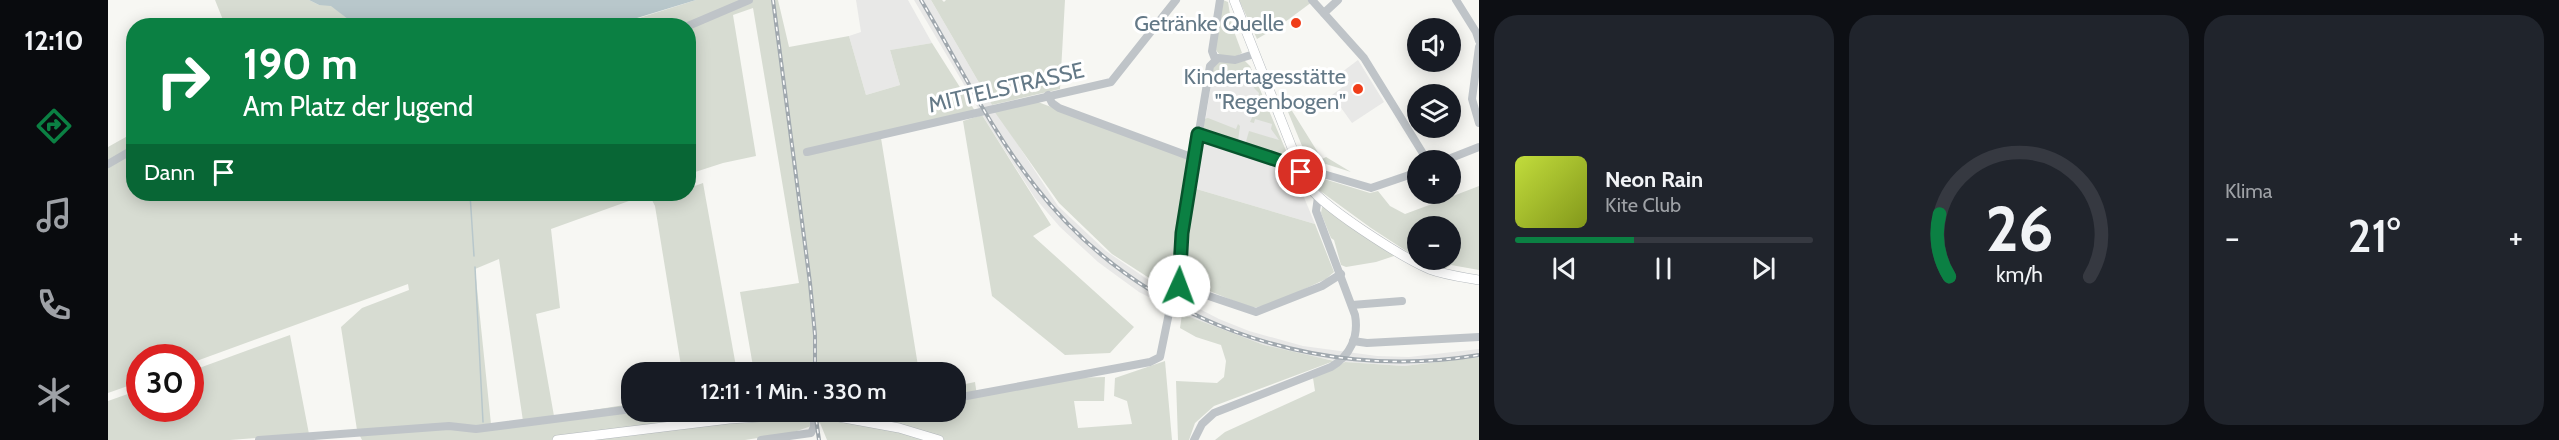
<!DOCTYPE html>
<html lang="de">
<meta charset="utf-8">
<style>
body{margin:0;font-family:Cabin,sans-serif;background:#20242c;color:#f1f3f6;height:100vh;display:flex;flex-direction:column;font-size:22px;white-space:nowrap}
*{box-sizing:border-box;margin:0}
p{font-size:20px;color:#9ea1a6}
.icon{flex:none;width:33px;height:33px;fill:none;stroke:currentColor;stroke-width:2;stroke-linecap:round;stroke-linejoin:round}
.map{position:relative;flex:1;overflow:hidden}
.drawer{display:flex;flex-direction:column;gap:15px;padding:15px;background:#0d0f14;width:1080px}
.drawer>*{flex:none}
.banner{position:absolute;left:18px;top:18px;width:570px;height:183px;border-radius:24px;box-shadow:0 3px 15px #0003;background:#0b8043;color:#fff;overflow:hidden}
.controls{position:absolute;left:1299px;top:18px;display:grid;gap:12px}
.controls a{display:grid;place-items:center;width:54px;height:54px;border-radius:50%;background:#171b24;box-shadow:0 3px 15px #0003;font-size:30px}
.speed{position:absolute;left:18px;top:344px;display:flex;gap:12px;font-size:30px;font-weight:700;text-align:center}
.speed>*{display:grid;place-content:center;width:78px;height:78px;border-radius:50%;background:#171b24;box-shadow:0 3px 15px #0003;line-height:1}
.speed .limit{border:9px solid #d22;background:#fff;color:#111}
.pin{position:absolute;display:grid;place-items:center;width:51px;height:51px;color:#fff;margin:-26px;border:3px solid #fff;border-radius:50%;box-shadow:0 2px 6px #0007}
.me{position:absolute;width:66px;margin:-33px;rotate:2deg;stroke-linejoin:round;filter:drop-shadow(0 0 4px #0008)}
.turn{display:flex;align-items:center;gap:21px;height:126px;padding:0 18px;font-size:27px}
.turn .icon{width:78px;height:78px;stroke-width:2.5}
.turn b{display:block;font-size:42px;line-height:51px}
.then{display:flex;align-items:center;height:57px;padding:0 18px;background:#0003;gap:12px;font-size:22px}
.big{font-size:45px;font-weight:600;line-height:1.1}
.drawer .tile{flex:1;display:flex;flex-direction:column;justify-content:center;gap:9px;min-width:0;padding:0 21px;border-radius:24px;background:#20242c}
.drawer .dial{align-items:center;gap:0}
.dial svg{height:156px;overflow:visible;fill:none;stroke:#363941;stroke-width:7;stroke-linecap:round;text-anchor:middle}
.dial text{fill:#f1f3f6;stroke:none}
.song{display:flex;align-items:center;gap:18px}
.cover{width:72px;height:72px;border-radius:9px;background:linear-gradient(135deg,hsl(70 70% 55%),hsl(70 70% 35%))}
.played{height:6px;border-radius:3px;background:linear-gradient(90deg,#0b8043 40%,#363941 40%)}
.keys{display:flex;justify-content:space-around;direction:ltr}
.heat{display:flex;justify-content:space-between;align-items:center;font-size:33px;direction:ltr}
.drawer .tiles{flex:1;display:grid;gap:15px;grid-template-columns:repeat(3,1fr)}
.trip{position:absolute;left:513px;top:362px;width:345px;height:60px;border-radius:24px;background:#171b24;box-shadow:0 3px 15px #0003;font-weight:600;line-height:60px;text-align:center}
main{display:flex;flex:1;min-height:0}
.tabs{display:flex;flex-direction:column;width:108px;justify-content:space-around;align-items:center;background:#090b0e;color:#9ea1a6}
.tabs .icon{width:42px;height:42px}
.tabs .on{color:#0b8043}
.tabs b{font-size:27px;color:#f1f3f6}
.map>svg:first-child{display:block}
</style>
<main>
<nav class="tabs">
<b>12:10</b>
<svg class="icon on" aria-label="directions" viewBox="0 0 24 24"><path d="M12 3l9 9-9 9-9-9zM9 14v-3h6M13 9l2 2-2 2"/></svg>
<svg class="icon" aria-label="music" viewBox="0 0 24 24"><path d="M9 18V5l10-2v13"/><circle cx="6" cy="18" r="3"/><circle cx="16" cy="16" r="3"/></svg>
<svg class="icon" aria-label="phone" viewBox="0 0 24 24"><path d="M5 4h4l2 5-3 2q2 4 5 5l2-3 5 2v4C11 20 4 13 5 4z"/></svg>
<svg class="icon" aria-label="climate" viewBox="0 0 24 24"><path d="M12 3v18M4 7l16 10M4 17L20 7"/></svg>
</nav>
<div class="map">
<svg width="1371" height="440" viewBox="0 0 1371 440">
<rect width="100%" height="100%" fill="#f7f7f3"/>
<g fill="#e8e8e7">
<path d="M748 0H800L824 43 782 50 792 85 758 95 741 36 753 32Z"/>
<path d="M806 0H823L884 105 950 206 998 251 1055 290 1111 319 1141 331 1195 346 1269 356 1301 357 1371 349V357L1296 366 1237 362 1207 357 1156 345 1114 330 1074 314 1031 292 990 262 952 227 927 198 874 115Z"/>
<path d="M1250 60 1276 102 1244 123 1224 95 1241 82 1234 72Z"/>
<path d="M1106 65 1142 66 1207 224 1085 188 1093 149Z"/>
</g>
<g fill="#d7dcd2" fill-rule="evenodd">
<path d="M107 0H201L211 5H223L241 20 268 25H117Z"/>
<path d="M588 0H670L681 47 741 36 758 95 792 85 782 50 824 43 867 111 773 138 811 372H646L632 292 691 283 645 8 625 15 648 156 615 163 581 174 580 26H506Z"/>
<path d="M823 0H834L836 2 838 0H957L952 89 884 105Z"/>
<path d="M1115 0 1120 2 1124 26 1134 53 1127 57 1112 55 1107 49Z"/>
<path d="M1131 0H1202L1204 2 1173 25 1149 39Z"/>
<path d="M1137 61 1142 66 1182 160 1137 145 1141 131 1171 140 1163 129 1164 124 1147 119 1146 123 1142 122 1148 109 1151 93 1146 88 1145 84 1132 82V77L1115 76 1114 80 1103 77 1105 68 1109 62Z"/>
<path d="M1171 90 1214 159 1218 157 1243 172 1199 158Z"/>
<path d="M930 102 1081 159 1067 233 1066 294 1004 254 951 203 886 111Z"/>
<path d="M874 115 943 225 925 236 1026 327 1002 353 957 355 884 296 855 121Z"/>
<path d="M1100 118 1128 129 1130 124 1132 126 1130 141 1099 133 1094 126 1096 119Z"/>
<path d="M25 133 26 194H532V197L443 229 452 308 428 314 446 416 523 404 524 411H848V386L867 382 869 396 962 378 997 377 996 401H966L970 428 1024 424 1019 401 1006 396 1007 378 1057 361 1064 440H719L712 423 686 432 637 440H254L249 430 233 327 254 308 301 290 300 284 83 363 82 357H32L31 382 0 393V147ZM391 259 415 421 383 424 367 269Z"/>
<path d="M1203 175 1262 193 1270 191 1282 206 1297 214 1324 204 1320 194H1342L1343 191 1345 196 1371 186V270L1343 265 1337 269 1312 260H1342V226H1310L1309 258 1263 228 1204 185 1201 177Z"/>
<path d="M595 183 629 372H574L547 206 544 200 564 194H580L581 188Z"/>
<path d="M1085 188 1207 224 1226 272 1218 279 1162 305 1143 308 1082 283C1067 265 1081 210 1085 188Z"/>
<path d="M1214 207 1219 208 1289 255 1268 262 1238 267 1233 265 1226 240 1223 238 1213 213Z"/>
<path d="M1074 314 1156 345 1226 361 1106 406 1087 423 1081 440H1070L1068 381 1109 383 1116 377 1118 361 1113 345 1088 337 1072 328Z"/>
<path d="M182 335 201 434 122 440H0V401L31 390 32 408H82L83 371Z"/>
<path d="M1371 357V440H1107L1117 432 1207 391 1205 378 1237 362 1296 366Z"/>
</g>
<path fill="#b8c7cb" d="M201 0H588L506 25H268L241 20 223 6 211 5Z"/>
<g fill="none" stroke-linecap="round" stroke-linejoin="round">
<g stroke="#b8c7cb" stroke-width="1.5">
<path d="M362 194 366 256"/>
<path d="M367 267 375 422"/>
</g>
<defs>
<g id="major">
<path d="M1126 0 1197 181C1210 205 1294 257 1321 269 1337 275 1354 277 1371 280"/>
<path d="M731 417 791 428 831 440"/>
<path d="M449 440 621 419 686 415"/>
</g>
</defs>
<use href="#major" stroke="#b5babe" stroke-width="10"/>
<g stroke="#bfc4c8" stroke-width="8">
<path d="M1204 0 1256 58 1319 160"/>
<path d="M1348 0 1368 32 1371 41"/>
<path d="M1216 13 1230 0"/>
<path d="M580 26 641 0"/>
<path d="M1371 47 1364 99 1371 123"/>
<path d="M1107 59 1104 51 1112 0"/>
<path d="M940 95 944 103 951 108 1086 158"/>
<path d="M1090 134 1175 162 1189 163"/>
<path d="M699 152 1003 82 1068 0"/>
<path d="M1338 160 1371 147"/>
<path d="M0 164 26 149"/>
<path d="M1193 172 1205 171 1263 188 1310 172"/>
<path d="M1071 286 1148 312 1214 286 1233 274"/>
<path d="M1244 305 1294 301"/>
<path d="M1245 341 1259 343 1371 337"/>
<path d="M848 398 1042 362 1052 357 1061 313 1071 286 1074 233 1102 66 1110 58 1127 60 1146 54"/>
<path d="M151 440 341 426 368 429 524 409"/>
<path d="M653 440 703 433 706 427V411"/>
<path d="M1086 440 1094 424 1106 413 1223 367C1242 356 1251 337 1247 315L1208 211 1210 197"/>
</g>
<use href="#major" stroke="#fff" stroke-width="9"/>
<defs>
<g id="rail">
<path d="M665 0 702 283 707 335V372"/>
<path d="M813 0C850 62 882 129 927 186 1030 320 1206 383 1371 355"/>
<path d="M707 411 711 440"/>
</g>
</defs>
<use href="#rail" stroke="#a0a8ae" stroke-width="4"/>
<use href="#rail" stroke="#fff" stroke-width="1.5" stroke-dasharray="4.5" stroke-linecap="butt"/>
<defs>
<path id="major-bridge" d="M686 415 731 417"/>
</defs>
<use href="#major-bridge" stroke="#b5babe" stroke-width="10" stroke-linecap="butt"/>
<use href="#major-bridge" stroke="#fff" stroke-width="9"/>
</g>
<g fill="none" stroke-linecap="round" stroke-linejoin="round">
<defs>
<path id="route" d="M1071 286 1074 233 1090 134 1175 162 1189 163 1193 172"/>
</defs>
<use href="#route" stroke="#07532c" stroke-width="15"/>
<use href="#route" stroke="#0b8043" stroke-width="10"/>
</g>
<g fill="#f03e1a" stroke="#fff" stroke-width="2">
<circle cx="1188" cy="23" r="6"/>
<circle cx="1250" cy="89" r="6"/>
</g>
<g text-anchor="middle" stroke-width="6" stroke-linejoin="round" paint-order="stroke">
<g font-size="22" fill="#647987" stroke="#fff" text-anchor="end">
<text x="1176" y="31">Getränke Quelle</text>
<text x="1238" y="84">Kindertagesstätte<tspan x="1238" dy="25">"Regenbogen"</tspan></text>
</g>
<g font-size="22" fill="#647987" stroke="#fff">
<text transform="translate(898 87) rotate(-13)" y="8">MITTELSTRASSE</text>
</g>
</g>
</svg>
<div class="controls">
<a><svg class="icon" aria-label="sound" viewBox="0 0 24 24"><path d="M4 9h4l5-4v14l-5-4H4zM17 9q2 3 0 6"/></svg></a>
<a><svg class="icon" aria-label="layers" viewBox="0 0 24 24"><path d="M12 4l9 5-9 5-9-5zM3 14l9 5 9-5"/></svg></a>
<a>+</a>
<a>−</a>
</div>
<div class="speed"><div class="limit">30</div></div>
<div class="pin" style="left:1193px;top:172px;background:#d93025"><svg class="icon" aria-label="arrive" viewBox="0 0 24 24"><path d="M6 21V4h12l-3 4 3 4H6"/></svg></div>
<svg class="me" style="left:1071px;top:286px" viewBox="-20 -20 40 40"><circle r="19" fill="#fff"/><path d="M0-13L10 11 0 6-10 11z" fill="#0b8043"/></svg>
<div class="trip">12:11 · 1 Min. · 330 m</div>
<div class="banner">
<div class="turn"><svg class="icon" aria-label="right" viewBox="0 0 24 24"><path d="M7 20v-9h11M14 6l5 5-5 5"/></svg><div><b>190 m</b>Am Platz der Jugend</div></div>
<div class="then">Dann<svg class="icon" aria-label="arrive" viewBox="0 0 24 24"><path d="M6 21V4h12l-3 4 3 4H6"/></svg></div>
</div>
</div>
<section class="drawer">
<div class="tiles">
<div class="tile">
<div class="song"><i class="cover"></i><div><b>Neon Rain</b><p>Kite Club</p></div></div>
<div class="played"></div>
<div class="keys"><svg class="icon" aria-label="previous" viewBox="0 0 24 24"><path d="M18 5L8 12l10 7zM5 5v14"/></svg><svg class="icon" aria-label="pause" viewBox="0 0 24 24"><path d="M8 5v14M16 5v14"/></svg><svg class="icon" aria-label="next" viewBox="0 0 24 24"><path d="M6 5l10 7-10 7zM19 5v14"/></svg></div>
</div>
<div class="tile dial"><svg viewBox="0 0 100 80">
<path d="M14 69A42 42 0 1 1 86 69"/>
<path d="M14 69A42 42 0 0 1 9 37" stroke="#0b8043"/>
<text x="50" y="56" font-size="32" font-weight="700">26</text>
<text x="50" y="72" font-size="11">km/h</text>
</svg></div>
<div class="tile"><p>Klima</p>
<div class="heat"><a>−</a><b class="big">21°</b><a>+</a></div>
</div>
</div>
</section>
</main>
